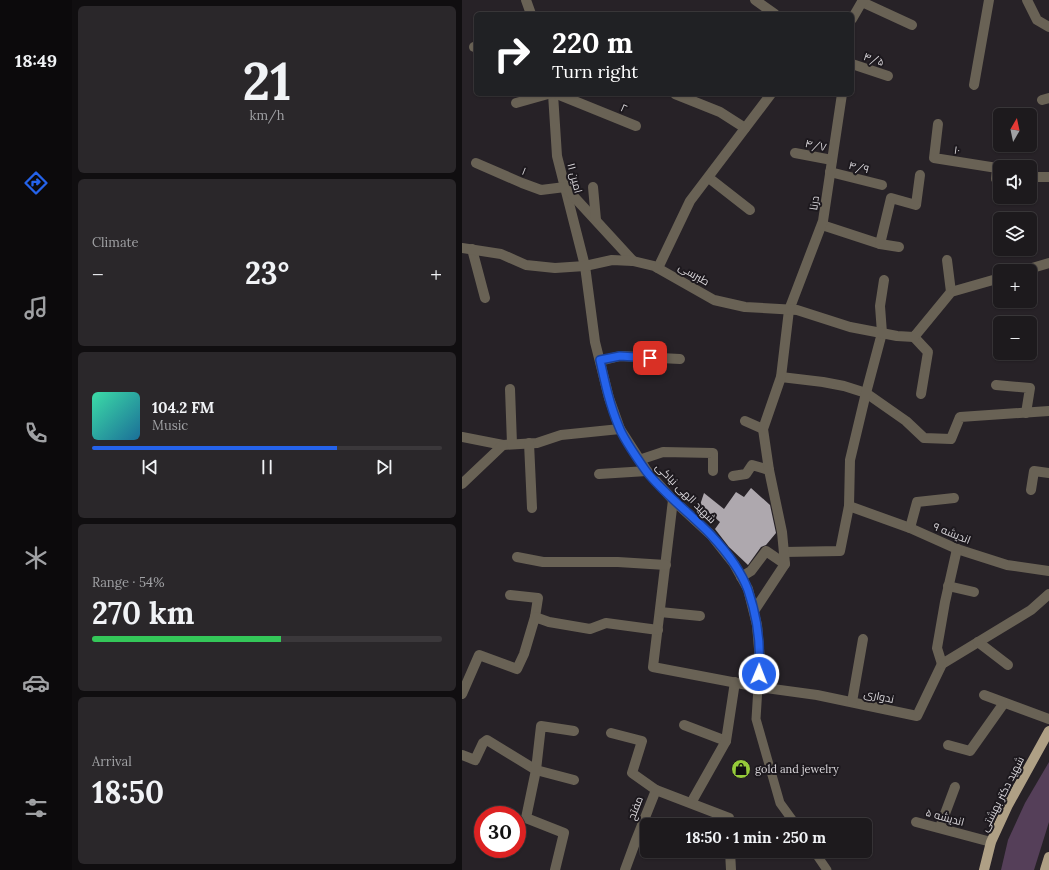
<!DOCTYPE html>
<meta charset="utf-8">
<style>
body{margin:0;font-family:Lora,Cairo,serif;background:#2a272a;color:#f1f3f6;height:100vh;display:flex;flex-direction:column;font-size:15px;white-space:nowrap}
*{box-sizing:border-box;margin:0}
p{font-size:13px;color:#a0a1a4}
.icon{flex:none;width:22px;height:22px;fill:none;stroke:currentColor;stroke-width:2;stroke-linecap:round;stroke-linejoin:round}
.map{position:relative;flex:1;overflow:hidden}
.drawer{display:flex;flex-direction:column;gap:6px;padding:6px;background:#100e10;width:390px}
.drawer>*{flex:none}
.guide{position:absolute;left:12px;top:12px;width:380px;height:84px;border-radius:6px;box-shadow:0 1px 3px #0004,0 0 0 1px #3b383b;background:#202124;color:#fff;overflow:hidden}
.needle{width:26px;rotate:9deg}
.tools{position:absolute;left:531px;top:108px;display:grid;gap:8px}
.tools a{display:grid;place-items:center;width:44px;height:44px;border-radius:6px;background:#1d1a1d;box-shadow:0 1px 3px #0004,0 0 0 1px #3b383b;font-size:20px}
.speed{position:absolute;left:12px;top:806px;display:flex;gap:8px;font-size:20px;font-weight:700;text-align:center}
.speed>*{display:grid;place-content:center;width:52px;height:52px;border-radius:50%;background:#1d1a1d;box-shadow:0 1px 3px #0004,0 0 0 1px #3b383b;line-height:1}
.speed .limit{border:6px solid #d22;background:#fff;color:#111}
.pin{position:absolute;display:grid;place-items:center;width:34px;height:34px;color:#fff;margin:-17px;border-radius:8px;box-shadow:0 2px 6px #0006}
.me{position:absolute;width:44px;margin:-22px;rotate:1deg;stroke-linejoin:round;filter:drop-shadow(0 0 3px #0008)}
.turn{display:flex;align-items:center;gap:14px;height:84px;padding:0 12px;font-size:18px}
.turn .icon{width:52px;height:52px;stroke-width:2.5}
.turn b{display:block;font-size:28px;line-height:34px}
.big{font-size:30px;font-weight:800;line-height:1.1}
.drawer .card{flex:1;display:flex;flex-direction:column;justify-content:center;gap:6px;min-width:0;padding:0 14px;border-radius:6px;background:#2a272a}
.drawer .dial{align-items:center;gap:0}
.dial b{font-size:52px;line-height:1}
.song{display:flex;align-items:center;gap:12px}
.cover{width:48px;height:48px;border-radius:6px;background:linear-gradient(135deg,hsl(160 70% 55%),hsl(200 70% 35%))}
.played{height:4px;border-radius:2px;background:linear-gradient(90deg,#2563eb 70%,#3b383b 70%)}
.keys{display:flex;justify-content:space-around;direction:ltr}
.heat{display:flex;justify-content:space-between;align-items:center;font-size:22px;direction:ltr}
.charge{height:6px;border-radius:3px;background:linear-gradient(90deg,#34c759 54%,#3b383b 0)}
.trip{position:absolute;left:178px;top:818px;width:232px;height:40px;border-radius:6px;background:#1d1a1d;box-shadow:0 1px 3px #0004,0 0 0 1px #3b383b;font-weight:800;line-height:40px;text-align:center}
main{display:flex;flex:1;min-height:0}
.menu{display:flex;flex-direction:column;width:72px;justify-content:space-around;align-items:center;background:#0c0a0c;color:#a0a1a4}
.menu .icon{width:28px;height:28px}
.menu .current{color:#2563eb}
.menu b{font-size:18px;color:#f1f3f6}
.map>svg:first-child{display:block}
</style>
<main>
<nav class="menu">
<b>18:49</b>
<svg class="icon current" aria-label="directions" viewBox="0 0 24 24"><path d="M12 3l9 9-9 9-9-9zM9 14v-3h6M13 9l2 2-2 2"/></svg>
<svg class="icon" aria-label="music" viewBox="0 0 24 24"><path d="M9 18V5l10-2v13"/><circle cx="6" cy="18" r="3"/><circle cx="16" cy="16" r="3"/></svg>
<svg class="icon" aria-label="phone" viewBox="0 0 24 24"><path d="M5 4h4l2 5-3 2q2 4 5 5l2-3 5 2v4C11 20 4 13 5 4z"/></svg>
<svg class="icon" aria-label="climate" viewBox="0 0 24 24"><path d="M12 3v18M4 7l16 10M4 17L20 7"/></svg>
<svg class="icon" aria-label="car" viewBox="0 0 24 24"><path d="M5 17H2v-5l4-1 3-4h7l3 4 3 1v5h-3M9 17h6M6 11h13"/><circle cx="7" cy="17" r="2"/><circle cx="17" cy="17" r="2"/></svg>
<svg class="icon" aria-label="filters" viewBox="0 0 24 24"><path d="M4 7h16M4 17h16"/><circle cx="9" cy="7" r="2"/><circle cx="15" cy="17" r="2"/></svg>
</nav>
<section class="drawer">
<div class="card dial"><b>21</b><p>km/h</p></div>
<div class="card"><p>Climate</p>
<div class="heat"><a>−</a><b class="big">23°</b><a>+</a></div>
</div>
<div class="card">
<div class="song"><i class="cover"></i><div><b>104.2 FM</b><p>Music</p></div></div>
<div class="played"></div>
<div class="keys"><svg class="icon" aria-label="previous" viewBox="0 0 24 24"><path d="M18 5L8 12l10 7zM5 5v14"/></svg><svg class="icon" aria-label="pause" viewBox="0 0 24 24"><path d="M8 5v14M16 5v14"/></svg><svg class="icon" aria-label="next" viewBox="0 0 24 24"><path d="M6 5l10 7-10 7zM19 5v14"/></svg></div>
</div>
<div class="card"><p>Range · 54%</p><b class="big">270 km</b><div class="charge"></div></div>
<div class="card"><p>Arrival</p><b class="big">18:50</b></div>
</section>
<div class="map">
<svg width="587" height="870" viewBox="0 0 587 870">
<rect width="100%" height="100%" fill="#272227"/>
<path fill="#553f59" d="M587 762V822L572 870H539L546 840 563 803Z"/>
<path fill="#aea8ae" d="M289 488 308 505 314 533 304 545 299 547 286 565 267 547 253 529 258 522 238 505 242 493 262 509 274 492 282 497Z"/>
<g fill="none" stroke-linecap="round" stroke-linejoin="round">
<g stroke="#696255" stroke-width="9">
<path d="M296 687 294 719 318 803 334 825"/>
<path d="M352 851 365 870"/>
</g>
<g stroke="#696255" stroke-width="10">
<path d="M64 0 69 14"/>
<path d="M293 0 313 14"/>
<path d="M565 0 575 20 587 27"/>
<path d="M400 2 450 25"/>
<path d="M390 19 401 0"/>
<path d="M12 47H14"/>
<path d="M390 64 426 76"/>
<path d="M512 85 527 0"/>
<path d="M91 94 95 156 123 266 133 342 147 398 158 429 185 471 211 500 249 535 272 564 286 589 295 625 298 661 296 687"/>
<path d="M95 94 174 126"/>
<path d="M213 94 258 112 283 128"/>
<path d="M580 100 587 98"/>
<path d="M54 103 86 94"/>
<path d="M476 124 472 158 535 168 534 179 538 178"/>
<path d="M333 153 370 160"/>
<path d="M14 163 60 183 79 190 103 187 171 261"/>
<path d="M368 172 420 185"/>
<path d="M568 177H587"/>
<path d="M247 178 288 210"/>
<path d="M131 187 134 220"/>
<path d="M360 225 418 244 429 198 454 205 458 175"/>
<path d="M418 244 437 247"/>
<path d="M10 249 23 298"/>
<path d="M485 260 489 292"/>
<path d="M196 268 228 201 309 94"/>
<path d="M452 337 466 352 459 394"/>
<path d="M138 361 158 356 218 359"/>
<path d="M319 377 361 382 382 386 404 393 444 421 462 438 489 439 498 417 587 411"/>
<path d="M534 385 568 388 564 413"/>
<path d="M48 389 50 444"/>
<path d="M283 421 301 429"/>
<path d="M0 437 41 445 75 443 99 435 158 429"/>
<path d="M67 443 70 508"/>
<path d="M177 460 201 452 251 453V471"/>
<path d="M137 474 185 471"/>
<path d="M271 476 284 474 290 465 307 470"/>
<path d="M0 484 41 445"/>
<path d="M569 490 572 471 587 473"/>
<path d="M211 500 191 667 296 687 355 695 455 716 480 664 569 610 587 594"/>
<path d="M387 506 448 528 495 549 545 565 587 571"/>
<path d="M448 528 455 502 492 498"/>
<path d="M322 552 378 551 387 506 388 460 404 393 420 333 418 306 422 280"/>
<path d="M55 557 81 562H156L204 565"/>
<path d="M279 577 289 571 304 551 323 564"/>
<path d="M486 586 512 592"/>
<path d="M48 595 76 598 73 617"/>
<path d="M292 611 323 564 320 532 307 470 301 429 319 377 327 310 361 221 380 94"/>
<path d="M198 612 238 616"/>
<path d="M516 642 546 665"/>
<path d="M480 664 475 648 483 602 495 549"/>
<path d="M0 694 17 655 55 669 62 654 73 617 87 622 128 629 144 623 196 630"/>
<path d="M522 695 587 719"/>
<path d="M390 702 401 639"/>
<path d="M222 725 264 741"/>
<path d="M149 733 180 741 170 773 194 790"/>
<path d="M486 745 508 751 542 703"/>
<path d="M0 755 13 760 21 743 25 740 74 770 112 780"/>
<path d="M229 803 264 741 273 682"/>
<path d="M454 822 529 842"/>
<path d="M478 827 493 787"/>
<path d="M268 851 269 870"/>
<path d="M93 870 102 833 64 818 74 770 79 726 112 731"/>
<path d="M163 870 174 840 194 790 267 818V825"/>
</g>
<g stroke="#696255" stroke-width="10">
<path d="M0 248 39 254 64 265 93 268 123 266 150 260 171 261 192 266 252 300 283 307 335 310 388 327 435 336 452 337 489 292 538 278"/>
<path d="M560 271 587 263"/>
</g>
<g stroke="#afa085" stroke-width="10">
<path d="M522 870 529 842 546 805 587 731"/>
<path d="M583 870 587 857"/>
</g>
</g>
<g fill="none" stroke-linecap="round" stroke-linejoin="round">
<defs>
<path id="route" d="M188 358 158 356 138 360C143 383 148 406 157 427 161 438 177 461 184 471 203 495 228 513 249 535 262 549 279 571 286 590 295 616 299 646 297 674"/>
</defs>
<use href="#route" stroke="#184099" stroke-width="10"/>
<use href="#route" stroke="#2563eb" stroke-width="7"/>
</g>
<defs>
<symbol id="shop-disc" viewBox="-11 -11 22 22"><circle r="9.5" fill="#96cc3a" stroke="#1d191e"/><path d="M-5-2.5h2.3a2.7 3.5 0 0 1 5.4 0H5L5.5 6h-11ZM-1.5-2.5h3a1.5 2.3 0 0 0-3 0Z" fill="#111"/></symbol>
</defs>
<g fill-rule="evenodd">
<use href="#shop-disc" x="268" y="758" width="22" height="22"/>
</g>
<g text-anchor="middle" stroke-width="4" stroke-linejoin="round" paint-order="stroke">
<g font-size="11" fill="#d9d6da" stroke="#1d191e">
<text transform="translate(412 59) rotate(18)" y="4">۴/۵</text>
<text transform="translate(162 108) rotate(23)" y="4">۲</text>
<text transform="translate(354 145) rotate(12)" y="4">۴/۷</text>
<text transform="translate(495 150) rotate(8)" y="4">۱۰</text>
<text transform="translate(397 167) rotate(14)" y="4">۴/۹</text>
<text transform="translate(62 171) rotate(22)" y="4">۱</text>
<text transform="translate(113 178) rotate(75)" y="4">امین ۱۱</text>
<text transform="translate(352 203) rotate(-82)" y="4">درنا</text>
<text transform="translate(232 274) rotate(30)" y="4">طبرسی</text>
<text transform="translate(224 493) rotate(45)" y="4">شهید الهی نیاکی</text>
<text transform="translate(490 533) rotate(22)" y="4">اندیشه ۹</text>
<text transform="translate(417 696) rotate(12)" y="4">ندواری</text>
<text transform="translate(540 794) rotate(-63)" y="4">شهید دکتر بهشتی</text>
<text transform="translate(173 808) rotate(-68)" y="4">مفتح</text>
<text transform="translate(483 817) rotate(15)" y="4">اندیشه ۵</text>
</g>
<g font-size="11" fill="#d9d6da" stroke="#1d191e" text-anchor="start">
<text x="293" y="773">gold and jewelry</text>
</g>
</g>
</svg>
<div class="tools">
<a><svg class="needle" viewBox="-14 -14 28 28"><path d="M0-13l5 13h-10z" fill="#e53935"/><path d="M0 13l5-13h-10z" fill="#a0a1a4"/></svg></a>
<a><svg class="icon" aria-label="sound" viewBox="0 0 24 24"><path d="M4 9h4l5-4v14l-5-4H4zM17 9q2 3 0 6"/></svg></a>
<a><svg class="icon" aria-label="layers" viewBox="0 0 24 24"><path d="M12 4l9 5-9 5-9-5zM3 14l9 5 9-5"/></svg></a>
<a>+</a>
<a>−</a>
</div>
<div class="speed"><div class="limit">30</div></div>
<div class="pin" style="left:188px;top:358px;background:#d93025"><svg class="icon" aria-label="arrive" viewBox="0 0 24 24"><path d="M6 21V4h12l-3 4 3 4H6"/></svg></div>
<svg class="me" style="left:297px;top:674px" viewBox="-20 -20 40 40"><circle r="17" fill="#2563eb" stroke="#fff" stroke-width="3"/><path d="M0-11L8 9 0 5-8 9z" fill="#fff"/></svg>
<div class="trip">18:50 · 1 min · 250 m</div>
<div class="guide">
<div class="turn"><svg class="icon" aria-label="right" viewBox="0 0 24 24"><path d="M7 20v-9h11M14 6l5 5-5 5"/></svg><div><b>220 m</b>Turn right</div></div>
</div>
</div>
</main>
